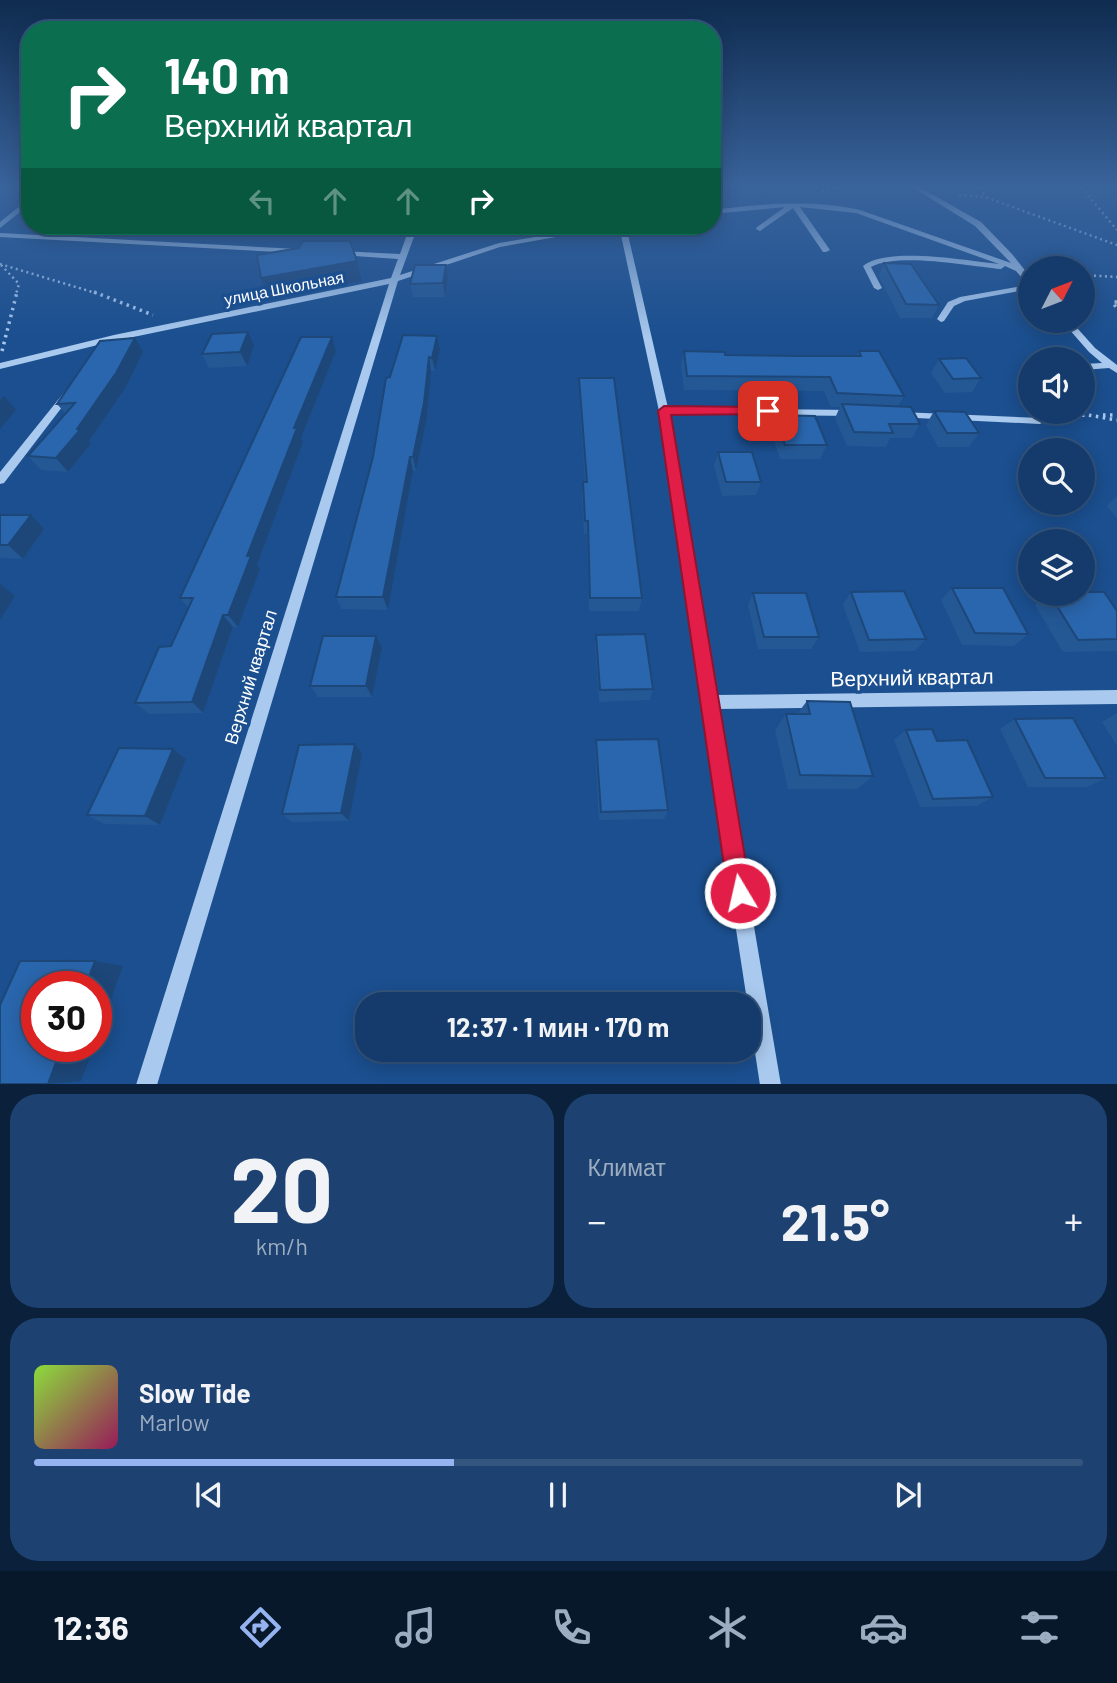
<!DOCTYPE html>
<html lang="ru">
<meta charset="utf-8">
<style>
body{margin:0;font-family:Barlow,sans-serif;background:#1d4271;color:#f1f3f6;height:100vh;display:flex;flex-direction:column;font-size:26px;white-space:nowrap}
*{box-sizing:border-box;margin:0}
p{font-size:23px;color:#9dadc1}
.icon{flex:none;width:38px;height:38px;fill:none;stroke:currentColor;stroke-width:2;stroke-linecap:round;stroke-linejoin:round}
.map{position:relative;height:1084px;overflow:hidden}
.details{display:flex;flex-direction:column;gap:10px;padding:10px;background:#0b203b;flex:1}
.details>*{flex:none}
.top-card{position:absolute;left:21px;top:21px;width:700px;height:214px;border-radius:28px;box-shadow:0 4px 18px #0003,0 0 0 2px #33557e;background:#0b6e4f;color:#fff;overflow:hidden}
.needle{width:46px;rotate:48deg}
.buttons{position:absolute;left:1018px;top:256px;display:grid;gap:14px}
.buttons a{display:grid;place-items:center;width:77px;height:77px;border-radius:50%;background:#143b6b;box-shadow:0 4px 18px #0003,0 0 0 2px #33557e;font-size:35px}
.speed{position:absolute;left:21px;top:971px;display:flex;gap:14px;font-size:35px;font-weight:700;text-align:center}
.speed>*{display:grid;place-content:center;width:91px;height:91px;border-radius:50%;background:#143b6b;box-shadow:0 4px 18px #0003,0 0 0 2px #33557e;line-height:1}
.speed .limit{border:10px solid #d22;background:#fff;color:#111}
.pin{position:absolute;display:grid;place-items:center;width:60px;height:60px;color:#fff;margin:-30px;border-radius:14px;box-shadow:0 4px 10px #0006}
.me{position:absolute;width:77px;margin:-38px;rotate:351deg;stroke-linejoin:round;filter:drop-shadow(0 0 5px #0008)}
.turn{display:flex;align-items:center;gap:24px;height:147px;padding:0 28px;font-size:32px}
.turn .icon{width:91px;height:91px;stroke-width:2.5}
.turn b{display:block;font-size:49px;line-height:60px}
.lanes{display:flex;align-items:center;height:66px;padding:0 28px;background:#0003;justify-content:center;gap:35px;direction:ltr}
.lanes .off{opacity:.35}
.big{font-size:52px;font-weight:700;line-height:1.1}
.details .tile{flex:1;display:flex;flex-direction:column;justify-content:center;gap:10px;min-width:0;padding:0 24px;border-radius:28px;background:#1d4271}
.details .dial{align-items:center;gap:0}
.dial b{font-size:91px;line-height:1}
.song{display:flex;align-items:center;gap:21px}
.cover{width:84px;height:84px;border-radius:10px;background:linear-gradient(135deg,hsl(90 70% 55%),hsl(330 70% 35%))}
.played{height:7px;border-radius:4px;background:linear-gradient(90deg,#95b2f1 40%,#33557e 40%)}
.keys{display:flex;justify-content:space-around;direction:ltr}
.heat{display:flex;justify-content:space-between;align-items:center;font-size:38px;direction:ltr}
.details .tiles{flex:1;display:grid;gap:10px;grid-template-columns:1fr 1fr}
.tile:last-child{grid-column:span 2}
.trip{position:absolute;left:355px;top:992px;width:406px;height:70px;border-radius:28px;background:#143b6b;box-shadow:0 4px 18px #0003,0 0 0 2px #33557e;font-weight:700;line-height:70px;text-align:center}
.menu{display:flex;height:112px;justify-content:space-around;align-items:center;background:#08182b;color:#9dadc1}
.menu .icon{width:49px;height:49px}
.menu .active{color:#95b2f1}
.menu b{font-size:32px;color:#f1f3f6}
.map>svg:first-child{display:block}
</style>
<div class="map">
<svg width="1117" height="1085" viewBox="0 0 1117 1085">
<rect width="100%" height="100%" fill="#1b4f8f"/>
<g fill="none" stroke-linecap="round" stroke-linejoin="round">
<g stroke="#a9c9ee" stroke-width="2.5" stroke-dasharray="2 3.5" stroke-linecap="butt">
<path d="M981 187 985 197"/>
<path d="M1081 187 1117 230"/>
<path d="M822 191 845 187"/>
<path d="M959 195 985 197 1117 245"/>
<path d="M0 264 99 294"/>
<path d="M1 265 19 284 16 294"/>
<path d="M1083 275 1117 277"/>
</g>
<g stroke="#a9c9ee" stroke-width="3.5" stroke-dasharray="2.5 4.5" stroke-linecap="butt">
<path d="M94 292 153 315"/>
<path d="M1117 302H1113L1117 309"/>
<path d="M2 351 17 292"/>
<path d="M1103 415H1117"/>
<path d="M1054 417 1088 415 1117 420"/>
</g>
<g fill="#a9c9ee" fill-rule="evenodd">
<path d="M912 187H919L981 222 1012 254 1031 278V289L965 301 954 306 944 321 941 322 937 319 948 302 960 297 1028 285 1016 271 1005 266 1001 269C969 266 898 252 871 267L882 288 878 290 874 288 863 266C888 246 967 261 999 264L856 213 800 207 830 250 826 252H823L793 208 760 231 756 229 757 227 785 207 712 214V210C762 204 811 199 860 210L1011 263 975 226Z"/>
<path d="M30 198V204L0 228V222Z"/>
<path d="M410 226H418L400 275 499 243 602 226H618L500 247 398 281 157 1085H136L389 284 114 341 0 369V363L114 335 391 278 398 259 340 255 336 253 340 251 400 254Z"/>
<path d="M619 226H626L668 408 854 410 859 413 854 416 670 414 714 695 1117 690V704L717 709 781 1085H760L701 702 659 411Z"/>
<path d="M0 233 298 249 302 251 298 253 0 237Z"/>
<path d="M1061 320H1070L1095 348 1117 365V373L1109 368 1083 370V364L1102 363 1089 352Z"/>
<path d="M1031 368V374L1025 375 1020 372Z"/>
<path d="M69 389 72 390V394L4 483 0 484V472L66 390Z"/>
<path d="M900 412 1040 418 1045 421 1040 424 896 417V413Z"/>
</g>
</g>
<g fill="#245895">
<path d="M884 263 939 305 932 318H900L879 276Z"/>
<path d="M446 265 448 278 445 297H413L410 284Z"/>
<path d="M332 337 336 351 301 438 303 442 257 565 260 569 238 627H233L203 713 149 714 135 703 171 646 189 608 180 598Z"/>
<path d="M254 346 247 366 209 368 202 354Z"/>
<path d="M440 350 435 371H431L427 417 416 471H413L388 610 342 609 336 597 373 457 390 377Z"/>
<path d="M684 351 725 355 856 356 859 351 904 396 898 407 920 424 912 438H890L886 447 847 446 835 418 840 407H831L824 391 684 390 681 365Z"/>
<path d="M143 352 126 387 89 441 91 444 68 472 41 470 28 456 66 414 57 404Z"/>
<path d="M939 359 981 378 972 392 945 393 931 373Z"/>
<path d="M579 378 642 598 639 611H589L587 534H584L582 496 583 482H585L579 392Z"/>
<path d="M934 411 979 433 969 447H938L926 425Z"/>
<path d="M775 415 827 445 820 459H780L770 429Z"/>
<path d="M718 452 761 482 756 495 722 496 714 466Z"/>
<path d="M1117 496V518L1107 506Z"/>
<path d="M0 515 44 529 23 559 0 558Z"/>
<path d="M952 588 1028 634 1014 646 962 645 941 600Z"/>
<path d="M851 592 926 639 915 651 860 652 843 605Z"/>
<path d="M753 593 819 637 811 649H758L748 605Z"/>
<path d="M1047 593H1083L1117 611V651L1063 652 1035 605Z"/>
<path d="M596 635 653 689 650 700 599 702 595 647Z"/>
<path d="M376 636 382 648 372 697H318L310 686Z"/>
<path d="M807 701 873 776 857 789H788L775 730 786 714H797Z"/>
<path d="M1117 713V746L1102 722Z"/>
<path d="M1015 719 1106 778 1087 787H1028L1000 729Z"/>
<path d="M906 730 937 741 993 797 977 806 920 807 894 740Z"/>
<path d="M596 740 668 810 664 819 599 820 595 750Z"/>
<path d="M173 749 186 759 160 825 104 824 87 815Z"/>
<path d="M362 754 349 821 292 822 282 814Z"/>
</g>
<g fill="#1d4779">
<path d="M357 261 362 281 268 298 261 278Z"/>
<path d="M446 265 448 278 445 297 443 283Z"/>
<path d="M248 332 254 346 247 366 240 352Z"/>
<path d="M437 336 440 350 435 371 432 358Z"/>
<path d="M332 337 336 351 301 438 303 442 257 565 260 569 238 627 228 615 247 556 294 428Z"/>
<path d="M135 338 143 352 126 387 89 441 91 444 68 472 56 458 77 429Z"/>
<path d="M429 357 431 371 427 417 416 471 413 457Z"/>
<path d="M4 396 16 410 0 429V400Z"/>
<path d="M410 457 413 471 388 610 383 597Z"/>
<path d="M31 515 44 529 23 559 8 545Z"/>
<path d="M0 584 15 596 0 620Z"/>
<path d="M223 615 233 627 203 713 192 702Z"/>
<path d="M376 636 382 648 372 697 366 686Z"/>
<path d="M355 744 362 754 349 821 341 813Z"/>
<path d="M173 749 186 759 160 825 145 816Z"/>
<path d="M95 961 123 966 96 1040V987H85Z"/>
<path d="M62 1046H94L81 1081 48 1084Z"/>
</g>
<g fill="#2a66ad" stroke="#1d4779" stroke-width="2">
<path d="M303 241H350L357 261 261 278 257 255 299 248Z"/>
<path d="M884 263 911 264 939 305 906 304Z"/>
<path d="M415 265H446L443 283 410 284Z"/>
<path d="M248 332 240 352 202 354 212 334Z"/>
<path d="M403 335 437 336 432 358 429 357 424 403 413 457H410L383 597H336L373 457 386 378 390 377Z"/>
<path d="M301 337H332L294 428H297L247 556H251L228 615H223L192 702 135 703 159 647 171 646 193 598H180Z"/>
<path d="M135 338 116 373 77 429 80 430 56 458 28 456 75 403 57 404 100 341Z"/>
<path d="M684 351 725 352V355L800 356H861L859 351H879L904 396 837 393 830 377 687 376Z"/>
<path d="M966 358 981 378 953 379 939 359Z"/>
<path d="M579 378H614L642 598H590L588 521H585L583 482H587Z"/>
<path d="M842 404 911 407 920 424H889L893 433 854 432Z"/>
<path d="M934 411 965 412 979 433H947Z"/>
<path d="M775 415 815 416 827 445H785Z"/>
<path d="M718 452H752L761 482H726Z"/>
<path d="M0 515H31L8 545H0Z"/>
<path d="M952 588H1003L1028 634 975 633Z"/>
<path d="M904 591 926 639 869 640 851 592Z"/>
<path d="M1083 592H1104L1117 611V639L1078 640 1049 593H1083Z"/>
<path d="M753 593H806L819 637H764Z"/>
<path d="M645 634 653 689 600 690 596 635Z"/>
<path d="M323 636H376L366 686H310Z"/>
<path d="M807 701 850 702 873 776 800 775 786 714H810Z"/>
<path d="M1073 718 1106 778H1045L1015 719Z"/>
<path d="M932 729 937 741 967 740 993 797 933 799 906 730Z"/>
<path d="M658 739 668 810 601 812 596 740Z"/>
<path d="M355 744 341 813 282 814 299 745Z"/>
<path d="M119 748 173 749 145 816 87 815Z"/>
<path d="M20 961H95L85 987H37V1046H62L48 1084H0V1005Z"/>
</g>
<linearGradient id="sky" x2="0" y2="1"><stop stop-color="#0f2b4f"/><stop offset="0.55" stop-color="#39639b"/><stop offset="1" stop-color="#39639b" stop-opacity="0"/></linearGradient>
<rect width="1117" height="338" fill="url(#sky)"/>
<path fill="#e11d48" stroke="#92132f" stroke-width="2" d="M768 407 773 408V414L671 415 751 893 748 901 740 905 731 901 728 893 658 411 664 406Z"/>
<g text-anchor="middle" stroke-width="7" stroke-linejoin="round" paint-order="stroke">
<g font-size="16" fill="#fff" stroke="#1b4f8f">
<text transform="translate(284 288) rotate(-11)" y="6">улица Школьная</text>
</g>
<g font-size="18" fill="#fff" stroke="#1b4f8f">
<text transform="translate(251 677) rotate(-73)" y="6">Верхний квартал</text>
</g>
<g font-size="21" fill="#fff" stroke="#1b4f8f">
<text transform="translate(912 678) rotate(-1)" y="7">Верхний квартал</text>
</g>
</g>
</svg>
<div class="buttons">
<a><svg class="needle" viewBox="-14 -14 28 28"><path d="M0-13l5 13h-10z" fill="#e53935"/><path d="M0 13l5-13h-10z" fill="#9dadc1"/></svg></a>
<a><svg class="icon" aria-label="sound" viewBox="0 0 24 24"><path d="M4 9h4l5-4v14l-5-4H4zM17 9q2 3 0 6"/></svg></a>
<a><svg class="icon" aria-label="search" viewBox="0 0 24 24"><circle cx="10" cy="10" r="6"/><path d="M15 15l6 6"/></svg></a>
<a><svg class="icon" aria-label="layers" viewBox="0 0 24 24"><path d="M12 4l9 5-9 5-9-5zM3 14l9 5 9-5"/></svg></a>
</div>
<div class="speed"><div class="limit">30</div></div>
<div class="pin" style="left:768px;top:411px;background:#d93025"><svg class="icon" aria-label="arrive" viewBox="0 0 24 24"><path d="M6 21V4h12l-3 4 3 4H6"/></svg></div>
<svg class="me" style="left:740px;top:893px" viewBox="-20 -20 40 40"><circle r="17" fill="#e11d48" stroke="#fff" stroke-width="3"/><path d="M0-11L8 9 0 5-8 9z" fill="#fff"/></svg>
<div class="trip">12:37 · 1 мин · 170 m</div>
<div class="top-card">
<div class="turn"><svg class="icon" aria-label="right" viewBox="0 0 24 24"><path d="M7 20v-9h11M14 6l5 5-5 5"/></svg><div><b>140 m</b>Верхний квартал</div></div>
<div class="lanes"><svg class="icon off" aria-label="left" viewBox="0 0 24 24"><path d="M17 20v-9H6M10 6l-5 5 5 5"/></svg><svg class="icon off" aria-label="ahead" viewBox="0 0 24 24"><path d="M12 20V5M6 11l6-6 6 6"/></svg><svg class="icon off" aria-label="ahead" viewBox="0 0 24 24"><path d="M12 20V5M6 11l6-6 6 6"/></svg><svg class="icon" aria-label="right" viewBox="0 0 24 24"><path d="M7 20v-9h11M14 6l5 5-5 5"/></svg></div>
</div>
</div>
<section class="details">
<div class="tiles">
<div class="tile dial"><b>20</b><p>km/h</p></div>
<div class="tile"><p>Климат</p>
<div class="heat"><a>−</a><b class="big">21.5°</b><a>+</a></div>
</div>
<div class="tile">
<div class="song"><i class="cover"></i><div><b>Slow Tide</b><p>Marlow</p></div></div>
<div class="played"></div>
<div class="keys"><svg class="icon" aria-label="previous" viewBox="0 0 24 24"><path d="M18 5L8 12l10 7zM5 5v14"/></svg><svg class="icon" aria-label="pause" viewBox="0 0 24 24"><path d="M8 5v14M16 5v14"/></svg><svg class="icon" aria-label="next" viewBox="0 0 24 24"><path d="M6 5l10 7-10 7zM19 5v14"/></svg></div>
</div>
</div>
</section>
<nav class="menu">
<b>12:36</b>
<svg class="icon active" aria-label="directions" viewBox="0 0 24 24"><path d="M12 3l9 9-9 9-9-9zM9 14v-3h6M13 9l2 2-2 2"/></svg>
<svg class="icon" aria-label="music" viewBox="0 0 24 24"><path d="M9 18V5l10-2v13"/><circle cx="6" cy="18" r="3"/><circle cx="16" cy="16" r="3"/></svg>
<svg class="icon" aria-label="phone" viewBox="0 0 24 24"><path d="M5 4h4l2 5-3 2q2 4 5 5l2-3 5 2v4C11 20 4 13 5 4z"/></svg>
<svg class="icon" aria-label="climate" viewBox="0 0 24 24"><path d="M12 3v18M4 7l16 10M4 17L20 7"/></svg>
<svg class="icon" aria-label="car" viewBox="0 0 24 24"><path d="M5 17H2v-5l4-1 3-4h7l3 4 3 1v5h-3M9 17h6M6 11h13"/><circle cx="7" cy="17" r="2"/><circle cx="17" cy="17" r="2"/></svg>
<svg class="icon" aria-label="filters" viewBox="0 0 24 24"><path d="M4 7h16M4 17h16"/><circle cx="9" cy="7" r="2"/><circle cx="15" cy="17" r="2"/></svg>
</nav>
